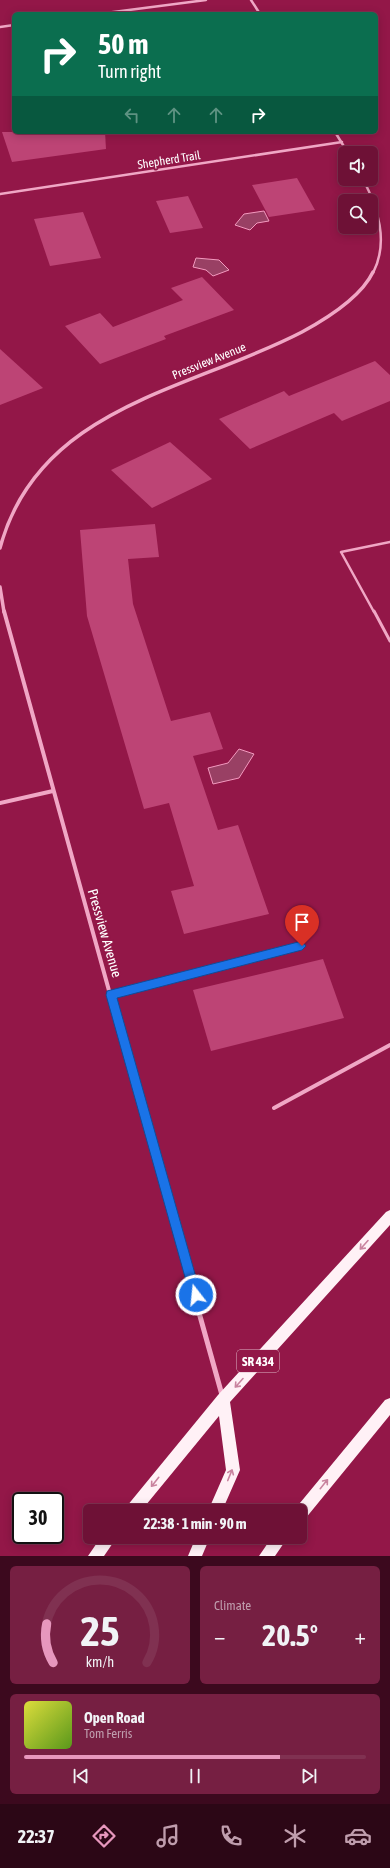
<!DOCTYPE html>
<meta charset="utf-8">
<style>
body{margin:0;font-family:"Asap Condensed",sans-serif;background:#761f42;color:#f1f3f6;height:100vh;display:flex;flex-direction:column;font-size:15px;white-space:nowrap}
*{box-sizing:border-box;margin:0}
p{font-size:13px;color:#bf9dad}
.icon{flex:none;width:22px;height:22px;fill:none;stroke:currentColor;stroke-width:2;stroke-linecap:round;stroke-linejoin:round}
.map{position:relative;height:1556px;overflow:hidden}
.panel{display:flex;flex-direction:column;gap:10px;padding:10px;background:#3c091e;flex:1}
.panel>*{flex:none}
.banner{position:absolute;left:12px;top:12px;width:366px;height:122px;border-radius:6px;box-shadow:0 2px 10px #0003,0 0 0 1px #803151;background:#0b6e4f;color:#fff;overflow:hidden}
.fabs{position:absolute;left:338px;top:146px;display:grid;gap:8px}
.fabs a{display:grid;place-items:center;width:40px;height:40px;border-radius:6px;background:#6e1136;box-shadow:0 2px 10px #0003,0 0 0 1px #803151;font-size:20px}
.speed{position:absolute;left:12px;top:1492px;display:flex;gap:8px;font-size:20px;font-weight:700;text-align:center}
.speed>*{display:grid;place-content:center;width:52px;height:52px;border-radius:50%;background:#6e1136;box-shadow:0 2px 10px #0003,0 0 0 1px #803151;line-height:1}
.speed .limit{border:2px solid #111;border-radius:6px;background:#fff;color:#111}
.pin{position:absolute;display:grid;place-items:center;width:34px;height:34px;color:#fff;margin:-41px -17px;border-radius:50% 50% 50% 0;rotate:-45deg;box-shadow:0 0 4px #0007}
.pin .icon{rotate:45deg}
.me{position:absolute;width:44px;margin:-22px;rotate:344deg;stroke-linejoin:round;filter:drop-shadow(0 0 3px #0008)}
.turn{display:flex;align-items:center;gap:14px;height:84px;padding:0 20px;font-size:18px}
.turn .icon{width:52px;height:52px;stroke-width:2.5}
.turn b{display:block;font-size:28px;line-height:34px}
.lanes{display:flex;align-items:center;height:38px;padding:0 20px;background:#0003;justify-content:center;gap:20px;direction:ltr}
.lanes .off{opacity:.35}
.big{font-size:30px;font-weight:700;line-height:1.1}
.panel .widget{flex:1;display:flex;flex-direction:column;justify-content:center;gap:6px;min-width:0;padding:0 14px;border-radius:6px;background:#761f42}
.panel .dial{align-items:center;gap:0}
.dial svg{height:104px;overflow:visible;fill:none;stroke:#803151;stroke-width:7;stroke-linecap:round;text-anchor:middle}
.dial text{fill:#f1f3f6;stroke:none}
.song{display:flex;align-items:center;gap:12px}
.cover{width:48px;height:48px;border-radius:6px;background:linear-gradient(135deg,hsl(60 70% 55%),hsl(90 70% 35%))}
.played{height:4px;border-radius:2px;background:linear-gradient(90deg,#e797bd 75%,#803151 75%)}
.keys{display:flex;justify-content:space-around;direction:ltr}
.heat{display:flex;justify-content:space-between;align-items:center;font-size:22px;direction:ltr}
.panel .tiles{flex:1;display:grid;gap:10px;grid-template-columns:1fr 1fr}
.widget:last-child{grid-column:span 2}
.trip{position:absolute;left:83px;top:1504px;width:224px;height:40px;border-radius:6px;background:#6e1136;box-shadow:0 2px 10px #0003,0 0 0 1px #803151;font-weight:700;line-height:40px;text-align:center}
.tabs{display:flex;height:64px;justify-content:space-around;align-items:center;background:#2c0716;color:#bf9dad}
.tabs .icon{width:28px;height:28px}
.tabs .active{color:#e797bd}
.tabs b{font-size:18px;color:#f1f3f6}
.map>svg:first-child{display:block}
</style>
<div class="map">
<svg width="390" height="1556" viewBox="0 0 390 1556">
<rect width="100%" height="100%" fill="#931748"/>
<g fill="#994064" stroke="#f39abf">
<path d="M264 211 269 221 257 223 250 230 235 225 244 214Z"/>
<path d="M196 258 219 260 229 270 213 276 206 270 193 267Z"/>
<path d="M239 749 254 754 239 778 213 784 208 768 228 763Z"/>
</g>
<g fill="#bd4475">
<path d="M2 132H105L106 149 12 162Z"/>
<path d="M297 178 315 210 269 217 252 185Z"/>
<path d="M188 196 203 228 170 233 156 201Z"/>
<path d="M83 212 101 258 50 266 34 219Z"/>
<path d="M202 277 234 310 164 336 166 339 100 364 65 326 100 313 113 327 183 300 171 288Z"/>
<path d="M0 349 43 388 0 405Z"/>
<path d="M375 361 390 375V401L342 421 334 413 250 449 219 419 284 391 289 396Z"/>
<path d="M170 442 212 479 152 508 111 470Z"/>
<path d="M155 524 159 557 128 559 133 604 171 721 210 712 223 749 193 756 218 830 238 825 269 914 184 934 171 891 194 886 169 803 144 809 87 616 80 530Z"/>
<path d="M323 959 344 1018 211 1051 193 990Z"/>
</g>
<g fill="none" stroke-linecap="round" stroke-linejoin="round">
<path stroke="#f0a7c5" stroke-width="2.5" d="M374 612 341 552 390 542"/>
<g stroke="#f0a7c5" stroke-width="3">
<path d="M374 611 390 641"/>
<path d="M111 995 302 946"/>
</g>
<path stroke="#f0a7c5" stroke-width="4" d="M274 1108 390 1045"/>
<g stroke="#f0a7c5" stroke-width="2.5">
<path d="M251 0 260 14"/>
<path d="M98 14 206 0"/>
<path d="M0 27 14 25"/>
<path d="M335 132 348 153"/>
<path d="M363 179C378 208 389 242 373 273"/>
<path d="M0 194 342 142"/>
</g>
<g stroke="#f0a7c5" stroke-width="3.5">
<path d="M0 548C38 406 191 390 302 332 326 319 361 297 373 272"/>
<path d="M0 587 4 612"/>
</g>
<g stroke="#f0a7c5" stroke-width="4">
<path d="M4 611 121 1034"/>
<path d="M0 803 53 791"/>
</g>
<path stroke="#f0a7c5" stroke-width="5" d="M121 1033 222 1395"/>
<g fill="#fff1f6" fill-rule="evenodd">
<path d="M390 1210V1225L230 1402 240 1470 222 1511H208L226 1470 219 1416 141 1511H125L127 1506 218 1395 386 1212Z"/>
<path d="M390 1398V1415L305 1519 300 1521V1511H294L295 1509 385 1400Z"/>
<path d="M101 1537H117L104 1556H88Z"/>
<path d="M196 1537H210L202 1556H188Z"/>
<path d="M272 1537H288L275 1556H259Z"/>
</g>
</g>
<defs><path id="oneway-shaft" d="M-6 0H5M1.5-3L5.5 0L1.5 3" fill="none" stroke-width="1.6" stroke-linecap="round" stroke-linejoin="round"/></defs>
<g stroke="#c9849f">
<use href="#oneway-shaft" transform="translate(364 1245) rotate(132)"/>
<use href="#oneway-shaft" transform="translate(239 1383) rotate(132)"/>
<use href="#oneway-shaft" transform="translate(230 1475) rotate(-68)"/>
<use href="#oneway-shaft" transform="translate(155 1482) rotate(129)"/>
<use href="#oneway-shaft" transform="translate(324 1484) rotate(-51)"/>
</g>
<path fill="#1a73e8" stroke="#114b97" d="M302 941 306 946 302 950 117 998 201 1295 200 1299 196 1301 191 1299 190 1295 106 995 107 991 111 990Z"/>
<g text-anchor="middle" stroke-width="4" stroke-linejoin="round" paint-order="stroke">
<g font-size="12" fill="#fff" stroke="#931748">
<text transform="translate(169 160) rotate(-9)" y="4">Shepherd Trail</text>
<text transform="translate(209 361) rotate(-22)" y="4">Pressview Avenue</text>
</g>
<rect fill="#931748" stroke="#dfb9c8" stroke-width="1" x="237" y="1350" width="42" height="22" rx="3"/>
<g font-size="13" font-weight="bold" fill="#fff">
<text x="258" y="1366">SR 434</text>
</g>
<g font-size="14" fill="#fff" stroke="#931748">
<text transform="translate(105 933) rotate(74)" y="5">Pressview Avenue</text>
</g>
</g>
</svg>
<div class="fabs">
<a><svg class="icon" aria-label="sound" viewBox="0 0 24 24"><path d="M4 9h4l5-4v14l-5-4H4zM17 9q2 3 0 6"/></svg></a>
<a><svg class="icon" aria-label="search" viewBox="0 0 24 24"><circle cx="10" cy="10" r="6"/><path d="M15 15l6 6"/></svg></a>
</div>
<div class="speed"><div class="limit">30</div></div>
<div class="pin" style="left:302px;top:946px;background:#d93025"><svg class="icon" aria-label="arrive" viewBox="0 0 24 24"><path d="M6 21V4h12l-3 4 3 4H6"/></svg></div>
<svg class="me" style="left:196px;top:1295px" viewBox="-20 -20 40 40"><circle r="17" fill="#1a73e8" stroke="#fff" stroke-width="3"/><path d="M0-11L8 9 0 5-8 9z" fill="#fff"/></svg>
<div class="trip">22:38 · 1 min · 90 m</div>
<div class="banner">
<div class="turn"><svg class="icon" aria-label="right" viewBox="0 0 24 24"><path d="M7 20v-9h11M14 6l5 5-5 5"/></svg><div><b>50 m</b>Turn right</div></div>
<div class="lanes"><svg class="icon off" aria-label="left" viewBox="0 0 24 24"><path d="M17 20v-9H6M10 6l-5 5 5 5"/></svg><svg class="icon off" aria-label="ahead" viewBox="0 0 24 24"><path d="M12 20V5M6 11l6-6 6 6"/></svg><svg class="icon off" aria-label="ahead" viewBox="0 0 24 24"><path d="M12 20V5M6 11l6-6 6 6"/></svg><svg class="icon" aria-label="right" viewBox="0 0 24 24"><path d="M7 20v-9h11M14 6l5 5-5 5"/></svg></div>
</div>
</div>
<section class="panel">
<div class="tiles">
<div class="widget dial"><svg viewBox="0 0 100 80">
<path d="M14 69A42 42 0 1 1 86 69"/>
<path d="M14 69A42 42 0 0 1 9 39" stroke="#e797bd"/>
<text x="50" y="56" font-size="32" font-weight="700">25</text>
<text x="50" y="72" font-size="11">km/h</text>
</svg></div>
<div class="widget"><p>Climate</p>
<div class="heat"><a>−</a><b class="big">20.5°</b><a>+</a></div>
</div>
<div class="widget">
<div class="song"><i class="cover"></i><div><b>Open Road</b><p>Tom Ferris</p></div></div>
<div class="played"></div>
<div class="keys"><svg class="icon" aria-label="previous" viewBox="0 0 24 24"><path d="M18 5L8 12l10 7zM5 5v14"/></svg><svg class="icon" aria-label="pause" viewBox="0 0 24 24"><path d="M8 5v14M16 5v14"/></svg><svg class="icon" aria-label="next" viewBox="0 0 24 24"><path d="M6 5l10 7-10 7zM19 5v14"/></svg></div>
</div>
</div>
</section>
<nav class="tabs">
<b>22:37</b>
<svg class="icon active" aria-label="directions" viewBox="0 0 24 24"><path d="M12 3l9 9-9 9-9-9zM9 14v-3h6M13 9l2 2-2 2"/></svg>
<svg class="icon" aria-label="music" viewBox="0 0 24 24"><path d="M9 18V5l10-2v13"/><circle cx="6" cy="18" r="3"/><circle cx="16" cy="16" r="3"/></svg>
<svg class="icon" aria-label="phone" viewBox="0 0 24 24"><path d="M5 4h4l2 5-3 2q2 4 5 5l2-3 5 2v4C11 20 4 13 5 4z"/></svg>
<svg class="icon" aria-label="climate" viewBox="0 0 24 24"><path d="M12 3v18M4 7l16 10M4 17L20 7"/></svg>
<svg class="icon" aria-label="car" viewBox="0 0 24 24"><path d="M5 17H2v-5l4-1 3-4h7l3 4 3 1v5h-3M9 17h6M6 11h13"/><circle cx="7" cy="17" r="2"/><circle cx="17" cy="17" r="2"/></svg>
</nav>
